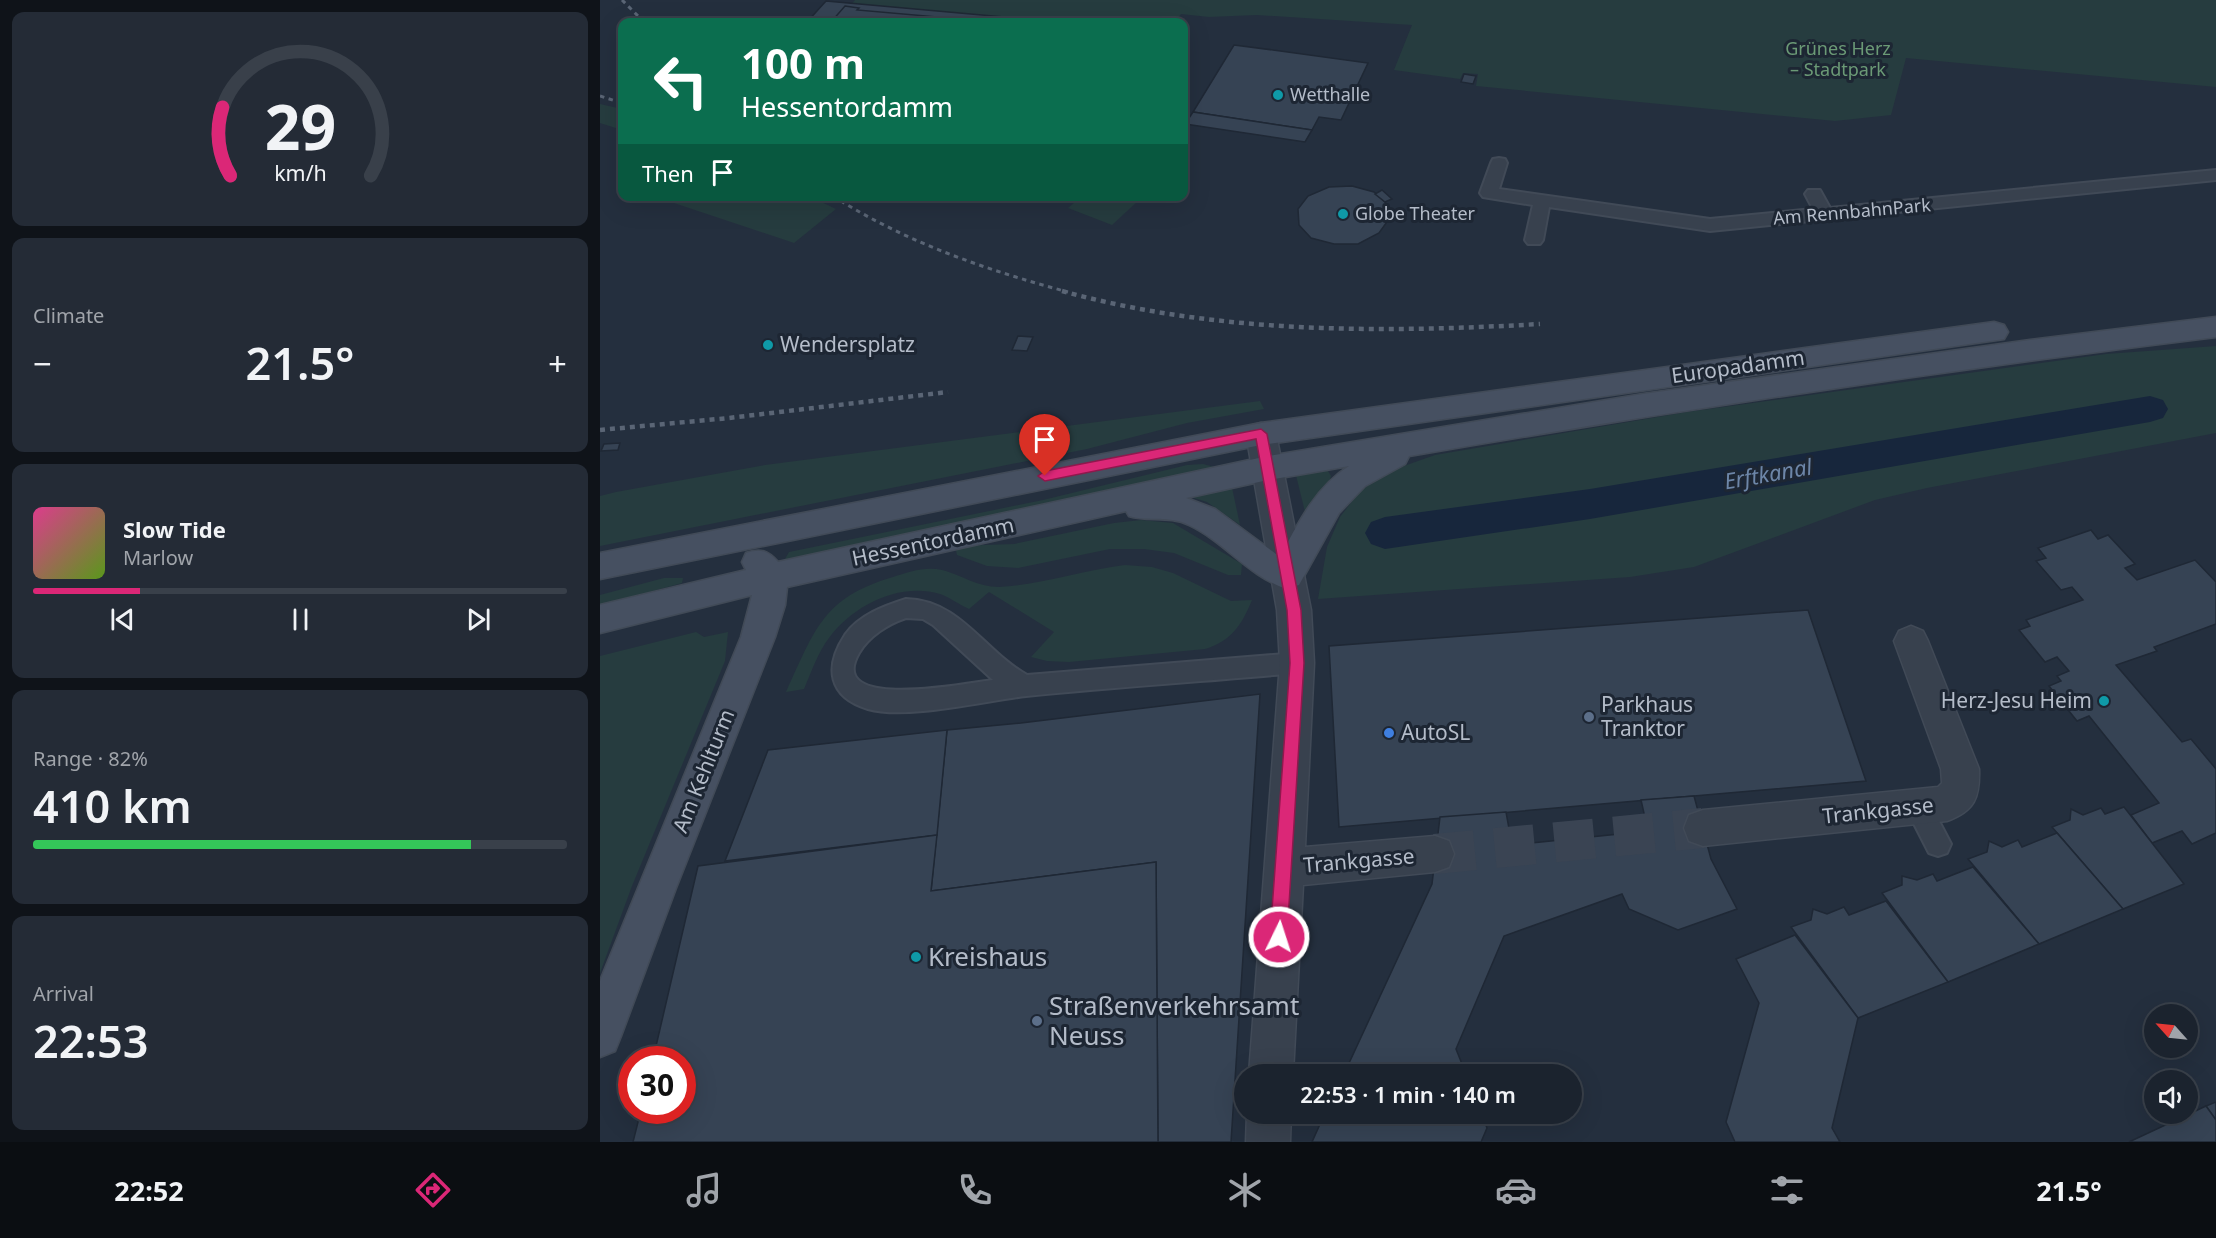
<!DOCTYPE html>
<meta charset="utf-8">
<style>
body{margin:0;font-family:"Noto Sans",sans-serif;background:#242b36;color:#f1f3f6;height:100vh;display:flex;flex-direction:column;font-size:22px;white-space:nowrap}
*{box-sizing:border-box;margin:0}
p{font-size:20px;color:#a0a4aa}
.icon{flex:none;width:33px;height:33px;fill:none;stroke:currentColor;stroke-width:2;stroke-linecap:round;stroke-linejoin:round}
.map{position:relative;flex:1;overflow:hidden}
.panel{display:flex;flex-direction:column;gap:12px;padding:12px;background:#0f1319;width:600px}
.panel>*{flex:none}
.guide{position:absolute;left:18px;top:18px;width:570px;height:183px;border-radius:12px;box-shadow:0 6px 24px #0002,0 0 0 2px #39404a;background:#0b6e4f;color:#fff;overflow:hidden}
.needle{width:39px;rotate:297deg}
.tools{position:absolute;left:1544px;top:1004px;display:grid;gap:12px}
.tools a{display:grid;place-items:center;width:54px;height:54px;border-radius:50%;background:#1b232e;box-shadow:0 6px 24px #0002,0 0 0 2px #39404a;font-size:30px}
.speed{position:absolute;left:18px;top:1046px;display:flex;gap:12px;font-size:30px;font-weight:700;text-align:center}
.speed>*{display:grid;place-content:center;width:78px;height:78px;border-radius:50%;background:#1b232e;box-shadow:0 6px 24px #0002,0 0 0 2px #39404a;line-height:1}
.speed .limit{border:9px solid #d22;background:#fff;color:#111}
.pin{position:absolute;display:grid;place-items:center;width:51px;height:51px;color:#fff;margin:-62px -26px;border-radius:50% 50% 50% 0;rotate:-45deg;box-shadow:0 0 6px #0007}
.pin .icon{rotate:45deg}
.me{position:absolute;width:66px;margin:-33px;rotate:4deg;stroke-linejoin:round;filter:drop-shadow(0 0 4px #0008)}
.turn{display:flex;align-items:center;gap:21px;height:126px;padding:0 24px;font-size:27px}
.turn .icon{width:78px;height:78px;stroke-width:2.5}
.turn b{display:block;font-size:42px;line-height:51px}
.then{display:flex;align-items:center;height:57px;padding:0 24px;background:#0003;gap:12px;font-size:22px}
.big{font-size:45px;font-weight:600;line-height:1.1}
.panel .card{flex:1;display:flex;flex-direction:column;justify-content:center;gap:9px;min-width:0;padding:0 21px;border-radius:12px;background:#242b36}
.panel .dial{align-items:center;gap:0}
.dial svg{height:156px;overflow:visible;fill:none;stroke:#39404a;stroke-width:7;stroke-linecap:round;text-anchor:middle}
.dial text{fill:#f1f3f6;stroke:none}
.song{display:flex;align-items:center;gap:18px}
.cover{width:72px;height:72px;border-radius:9px;background:linear-gradient(135deg,hsl(330 70% 55%),hsl(90 70% 35%))}
.played{height:6px;border-radius:3px;background:linear-gradient(90deg,#db2777 20%,#39404a 20%)}
.keys{display:flex;justify-content:space-around;direction:ltr}
.heat{display:flex;justify-content:space-between;align-items:center;font-size:33px;direction:ltr}
.charge{height:9px;border-radius:4px;background:linear-gradient(90deg,#34c759 82%,#39404a 0)}
.trip{position:absolute;left:634px;top:1064px;width:348px;height:60px;border-radius:30px;background:#1b232e;box-shadow:0 6px 24px #0002,0 0 0 2px #39404a;font-weight:600;line-height:60px;text-align:center}
.menu{display:flex;height:96px;justify-content:space-around;align-items:center;background:#0b0e12;color:#a0a4aa}
.menu .icon{width:42px;height:42px}
.menu .on{color:#db2777}
.menu b{font-size:27px;color:#f1f3f6}
main{display:flex;flex:1;min-height:0}
.map>svg:first-child{display:block}
</style>
<main>
<section class="panel">
<div class="card dial"><svg viewBox="0 0 100 80">
<path d="M14 69A42 42 0 1 1 86 69"/>
<path d="M14 69A42 42 0 0 1 10 34" stroke="#db2777"/>
<text x="50" y="56" font-size="32" font-weight="700">29</text>
<text x="50" y="72" font-size="11">km/h</text>
</svg></div>
<div class="card"><p>Climate</p>
<div class="heat"><a>−</a><b class="big">21.5°</b><a>+</a></div>
</div>
<div class="card">
<div class="song"><i class="cover"></i><div><b>Slow Tide</b><p>Marlow</p></div></div>
<div class="played"></div>
<div class="keys"><svg class="icon" aria-label="previous" viewBox="0 0 24 24"><path d="M18 5L8 12l10 7zM5 5v14"/></svg><svg class="icon" aria-label="pause" viewBox="0 0 24 24"><path d="M8 5v14M16 5v14"/></svg><svg class="icon" aria-label="next" viewBox="0 0 24 24"><path d="M6 5l10 7-10 7zM19 5v14"/></svg></div>
</div>
<div class="card"><p>Range · 82%</p><b class="big">410 km</b><div class="charge"></div></div>
<div class="card"><p>Arrival</p><b class="big">22:53</b></div>
</section>
<div class="map">
<svg width="1616" height="1142" viewBox="0 0 1616 1142">
<rect width="100%" height="100%" fill="#242f3e"/>
<g fill="#263c3f" fill-rule="evenodd">
<path d="M255 0H1616V87L1306 58 1291 115 1235 121 876 86 878 74 863 73 860 79 794 70 812 25 657 15 609 17 581 14 575 22H505L477 20 475 22H394L257 10 249 7Z"/>
<path d="M0 104 22 109V130L0 123Z"/>
<path d="M56 197H211L236 209 194 243Z"/>
<path d="M481 197H529L539 200 512 225 468 208Z"/>
<path d="M1616 346V433L1327 488 1275 500 1094 567 1030 577 718 599 727 547 740 517 760 491 787 472 835 455 1087 412 1506 354ZM1543 399 1557 417 996 513 785 541 784 523 987 496Z"/>
<path d="M660 401 664 409 587 423 487 449 0 546V496L16 492 165 465Z"/>
<path d="M603 464 622 469 190 563 185 559 189 552 443 500 587 465Z"/>
<path d="M721 467 728 471 731 476 729 483 708 513 705 512 695 471Z"/>
<path d="M631 483 640 525 607 502 581 494Z"/>
<path d="M541 520 573 523 642 564 641 575H628L574 553 544 549H510L418 568 387 566 357 555 355 546 414 544 514 523Z"/>
<path d="M525 565 552 567 573 573 631 601 652 600C642 624 632 641 605 649L469 662 447 661 431 657 454 632 389 592 369 609C360 605 349 597 340 594 298 582 253 606 229 638 218 652 211 673 204 689L186 692C215 630 222 598 293 577 308 572 326 566 342 570 362 575 377 587 399 587 441 585 483 570 525 565Z"/>
<path d="M64 578H83L82 583 0 606V595Z"/>
<path d="M96 632 104 637 128 632 125 661 32 886 0 973V656Z"/>
</g>
<g fill="none" stroke-linecap="round" stroke-linejoin="round">
<path fill="#17263c" fill-rule="evenodd" d="M1550 396 1563 400 1568 409 1563 418 1550 422 990 519 785 549 771 544 765 533 771 522 785 517 990 489Z"/>
</g>
<g fill="#364354" stroke="#1f2835" stroke-width="1.5">
<path d="M226 1 461 22H207Z"/>
<path d="M245 6 259 8 257 10 394 22H231Z"/>
<path d="M634 45 673 50 768 63 741 120 719 117 712 130 593 112Z"/>
<path d="M864 74 876 76 873 84 861 82Z"/>
<path d="M593 112 712 130 705 142 585 124Z"/>
<path d="M752 186 774 192 787 204 789 219 779 233 758 244H734L711 238 699 225 698 209 708 196 729 187Z"/>
<path d="M782 190 792 199 785 202 775 194Z"/>
<path d="M418 336 433 337 427 351 412 350Z"/>
<path d="M20 443 18 450 1 451 4 444Z"/>
<path d="M1491 530 1498 539 1508 535 1535 564 1525 568 1537 580 1595 560 1616 582V624L1554 647 1557 651 1516 665 1582 742 1591 739 1616 769V833L1592 844 1582 831 1552 843 1531 815 1559 803 1489 716 1477 721 1449 686 1461 681 1457 676 1469 671 1457 657 1445 662 1419 630 1430 626 1426 620 1483 600 1472 587 1461 590 1436 561 1446 558 1438 548Z"/>
<path d="M1208 610 1266 781 739 827 729 646Z"/>
<path d="M660 694 631 1142H558L556 862 331 891 347 730 421 723Z"/>
<path d="M347 730 337 835 125 861 168 750Z"/>
<path d="M1094 796 1111 859 1137 909 1078 930 1029 909 1022 894 904 936 856 1049 866 1074H744L832 884 840 817 906 812 912 845 1048 831 1041 800Z"/>
<path d="M1524 807 1584 884 1523 909 1452 827 1470 820 1471 809 1483 815 1501 808 1505 814Z"/>
<path d="M1457 833 1523 909 1439 944 1368 859 1387 852 1389 841 1402 847 1418 840 1422 847Z"/>
<path d="M337 835 331 891 556 862 558 1142H33L41 1110H82V1059H53L98 866Z"/>
<path d="M1373 867 1439 944 1348 982 1282 893 1302 885V876L1317 880 1333 874 1337 881Z"/>
<path d="M1286 901 1348 982 1258 1018 1191 927 1211 920 1213 909 1227 914 1244 907 1249 915Z"/>
<path d="M1195 935 1258 1018 1232 1128 1240 1142H1135L1126 1122 1159 1003 1136 959Z"/>
<path d="M1616 1102V1120L1606 1106Z"/>
<path d="M1606 1106 1616 1120V1142H1529Z"/>
<path d="M725 1113H881L887 1128 881 1142H712Z"/>
</g>
<g fill="none" stroke-linecap="round" stroke-linejoin="round">
<path stroke="#3a4453" stroke-width="40" stroke-dasharray="40 20" stroke-linecap="butt" d="M835 854 1103 828"/>
<defs>
<g id="lane">
<path d="M899 158 905 159 907 163 899 189 1110 219 1213 209 1205 194 1208 190H1220L1230 208 1616 170V180L1110 231 949 207 943 240 940 244H928L925 240 933 205 889 198 883 197 880 193 891 163 893 159Z"/>
<path d="M306 599C360 600 384 651 427 675L697 653 705 656 709 663 705 670 697 673C607 681 516 687 426 696 384 701 306 720 268 709 228 697 224 667 245 635 259 615 284 606 306 599ZM306 618 323 619 333 625 393 680C372 682 224 713 259 653 269 636 288 624 306 618Z"/>
<path d="M1319 796 1328 800 1351 844 1347 853 1338 856 1329 853 1306 808 1310 800Z"/>
</g>
<g id="street">
<path d="M661 423 672 426 676 434 711 610 714 663 705 847 835 836 849 841 854 854 849 867 835 872 703 885 693 1074H649L680 663 677 610 646 434 650 426Z"/>
<path d="M1311 626 1323 631 1328 641 1379 769C1380 797 1375 811 1347 821L1103 846 1089 841 1084 828 1089 815 1103 810 1338 787 1342 783 1341 769 1294 641 1299 631Z"/>
<path d="M647 1113H691L690 1142H646Z"/>
</g>
<g id="secondary">
<path d="M1616 317V337C1346 370 1077 410 809 456L805 464 765 486 739 513 699 585 687 589C648 576 625 542 589 525 570 515 548 522 529 516L526 511 187 587 185 605 175 637 76 888 21 1036 15 1051 0 1057V981L141 637 152 595 0 633V605L146 570 142 562 146 553C161 548 168 551 178 562L668 456 1043 394 1430 340ZM749 466C716 487 698 523 680 557L615 509 586 498 668 480Z"/>
<path d="M1394 322 1404 325 1408 332 1404 339 661 445 0 579V553L661 423Z"/>
</g>
</defs>
<use href="#lane" stroke="#414a57" stroke-width="4"/>
<use href="#street" stroke="#414a57" stroke-width="3"/>
<use href="#secondary" stroke="#414a57" stroke-width="3"/>
<use href="#lane" fill="#38414e" fill-rule="evenodd"/>
<use href="#street" fill="#38414e" fill-rule="evenodd"/>
<use href="#secondary" fill="#465061" fill-rule="evenodd"/>
<g stroke="#5a6575" stroke-width="3" stroke-dasharray="4.5 4.5" stroke-linecap="butt">
<path d="M22 0 44 22"/>
<path d="M0 96 22 103"/>
<path d="M233 196C305 242 386 270 468 292"/>
</g>
<g stroke="#5a6575" stroke-width="4.5" stroke-dasharray="5 5" stroke-linecap="butt">
<path d="M462 291C617 334 782 333 940 324"/>
<path d="M0 430 129 418 348 392"/>
</g>
</g>
<path fill="#db2777" stroke="#8e194d" stroke-width="1.5" d="M661 429 667 434 701 610 704 663 687 937 685 943 679 945 673 943 670 937 690 663 687 610 656 439 445 481 438 476 445 471Z"/>
<g fill="#0f9aa8" stroke="#1d2633" stroke-width="2">
<circle cx="678" cy="95" r="6"/>
<circle cx="743" cy="214" r="6"/>
<circle cx="168" cy="345" r="6"/>
<circle cx="1504" cy="701" r="6"/>
<circle cx="316" cy="957" r="6"/>
</g>
<g fill="#5c6f8a" stroke="#1d2633" stroke-width="2">
<circle cx="989" cy="717" r="6"/>
<circle cx="437" cy="1021" r="6"/>
</g>
<circle fill="#3f7fe0" stroke="#1d2633" stroke-width="2" cx="789" cy="733" r="6"/>
<g text-anchor="middle" stroke-width="6" stroke-linejoin="round" paint-order="stroke">
<g font-size="18" fill="#6b9a76" stroke="#1d2633">
<text x="1238" y="55">Grünes Herz<tspan x="1238" dy="21">– Stadtpark</tspan></text>
</g>
<g font-size="18" fill="#b4bcc9" stroke="#1d2633" text-anchor="start">
<text x="690" y="101">Wetthalle</text>
<text x="755" y="220">Globe Theater</text>
</g>
<g font-size="18" fill="#b4bcc9" stroke="#1d2633">
<text transform="translate(1252 212) rotate(-5)" y="6">Am RennbahnPark</text>
</g>
<g font-size="21" fill="#b4bcc9" stroke="#1d2633" text-anchor="start">
<text x="180" y="352">Wendersplatz</text>
<text x="1492" y="708" text-anchor="end">Herz-Jesu Heim</text>
<text x="1001" y="712">Parkhaus<tspan x="1001" dy="24">Tranktor</tspan></text>
<text x="801" y="740">AutoSL</text>
</g>
<g font-size="21" fill="#b4bcc9" stroke="#1d2633">
<text transform="translate(1138 367) rotate(-8)" y="7">Europadamm</text>
<text transform="translate(333 542) rotate(-12)" y="7">Hessentordamm</text>
<text transform="translate(104 771) rotate(-68)" y="7">Am Kehlturm</text>
<text transform="translate(1278 811) rotate(-6)" y="7">Trankgasse</text>
<text transform="translate(759 861) rotate(-5)" y="7">Trankgasse</text>
</g>
<g font-size="22" font-style="italic" fill="#6d86a8" stroke="#1d2633">
<text transform="translate(1168 474) rotate(-10)" y="8">Erftkanal</text>
</g>
<g font-size="26" fill="#b4bcc9" stroke="#1d2633" text-anchor="start">
<text x="328" y="966">Kreishaus</text>
<text x="449" y="1015">Straßenverkehrsamt<tspan x="449" dy="30">Neuss</tspan></text>
</g>
</g>
</svg>
<div class="tools">
<a><svg class="needle" viewBox="-14 -14 28 28"><path d="M0-13l5 13h-10z" fill="#e53935"/><path d="M0 13l5-13h-10z" fill="#a0a4aa"/></svg></a>
<a><svg class="icon" aria-label="sound" viewBox="0 0 24 24"><path d="M4 9h4l5-4v14l-5-4H4zM17 9q2 3 0 6"/></svg></a>
</div>
<div class="speed"><div class="limit">30</div></div>
<div class="pin" style="left:445px;top:476px;background:#d93025"><svg class="icon" aria-label="arrive" viewBox="0 0 24 24"><path d="M6 21V4h12l-3 4 3 4H6"/></svg></div>
<svg class="me" style="left:679px;top:937px" viewBox="-20 -20 40 40"><circle r="17" fill="#db2777" stroke="#fff" stroke-width="3"/><path d="M0-11L8 9 0 5-8 9z" fill="#fff"/></svg>
<div class="trip">22:53 · 1 min · 140 m</div>
<div class="guide">
<div class="turn"><svg class="icon" aria-label="left" viewBox="0 0 24 24"><path d="M17 20v-9H6M10 6l-5 5 5 5"/></svg><div><b>100 m</b>Hessentordamm</div></div>
<div class="then">Then<svg class="icon" aria-label="arrive" viewBox="0 0 24 24"><path d="M6 21V4h12l-3 4 3 4H6"/></svg></div>
</div>
</div>
</main>
<nav class="menu">
<b>22:52</b>
<svg class="icon on" aria-label="directions" viewBox="0 0 24 24"><path d="M12 3l9 9-9 9-9-9zM9 14v-3h6M13 9l2 2-2 2"/></svg>
<svg class="icon" aria-label="music" viewBox="0 0 24 24"><path d="M9 18V5l10-2v13"/><circle cx="6" cy="18" r="3"/><circle cx="16" cy="16" r="3"/></svg>
<svg class="icon" aria-label="phone" viewBox="0 0 24 24"><path d="M5 4h4l2 5-3 2q2 4 5 5l2-3 5 2v4C11 20 4 13 5 4z"/></svg>
<svg class="icon" aria-label="climate" viewBox="0 0 24 24"><path d="M12 3v18M4 7l16 10M4 17L20 7"/></svg>
<svg class="icon" aria-label="car" viewBox="0 0 24 24"><path d="M5 17H2v-5l4-1 3-4h7l3 4 3 1v5h-3M9 17h6M6 11h13"/><circle cx="7" cy="17" r="2"/><circle cx="17" cy="17" r="2"/></svg>
<svg class="icon" aria-label="filters" viewBox="0 0 24 24"><path d="M4 7h16M4 17h16"/><circle cx="9" cy="7" r="2"/><circle cx="15" cy="17" r="2"/></svg>
<b>21.5°</b>
</nav>
